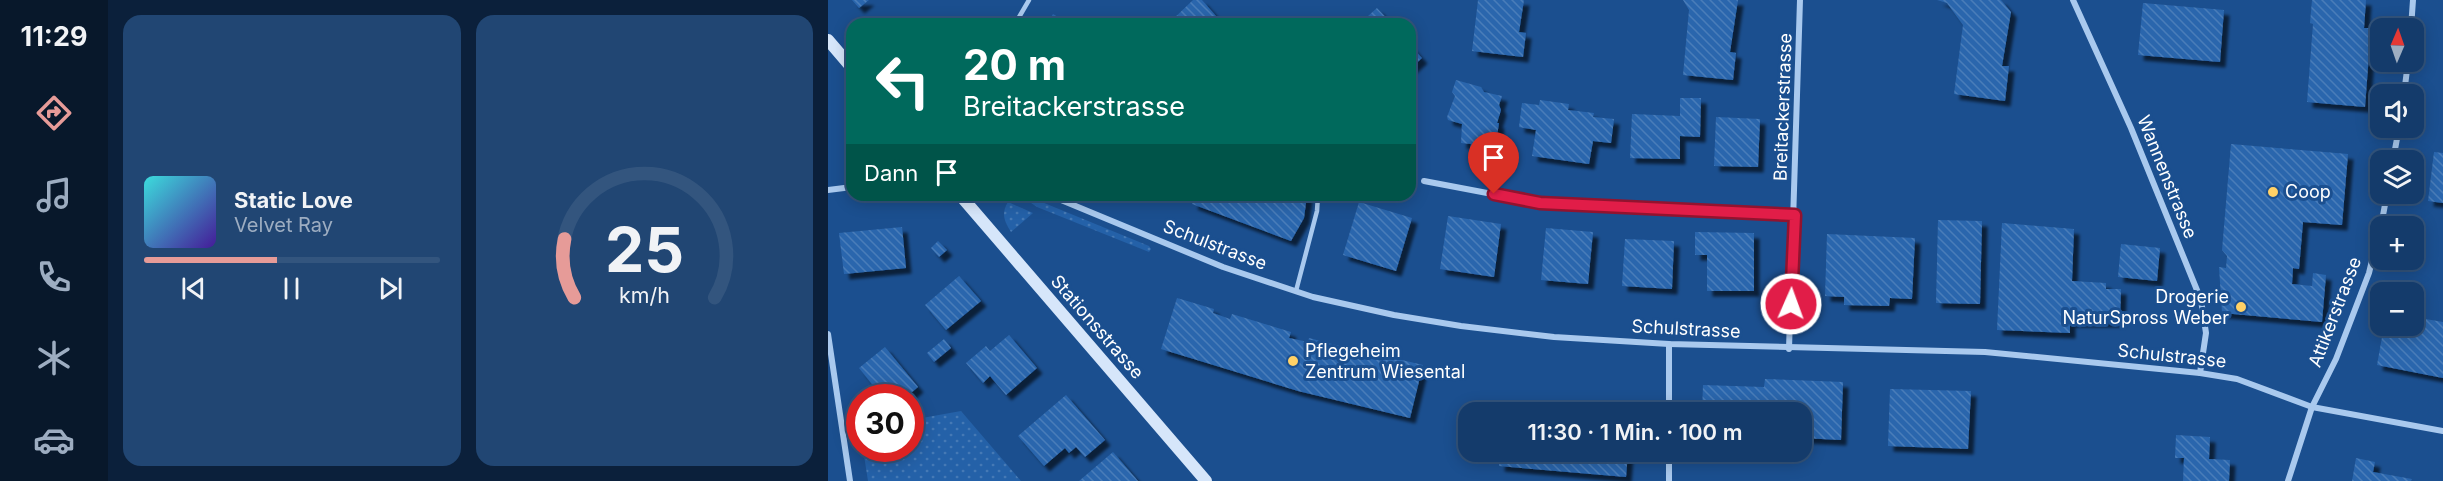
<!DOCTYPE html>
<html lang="de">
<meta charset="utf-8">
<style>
body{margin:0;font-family:Inter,sans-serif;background:#214673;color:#f1f3f6;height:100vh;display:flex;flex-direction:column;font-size:22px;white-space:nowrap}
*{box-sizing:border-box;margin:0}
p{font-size:20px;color:#9dadc1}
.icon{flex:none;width:33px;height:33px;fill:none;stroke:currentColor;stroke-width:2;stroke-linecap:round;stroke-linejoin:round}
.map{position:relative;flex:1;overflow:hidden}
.details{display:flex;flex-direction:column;gap:15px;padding:15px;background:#0b203b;width:720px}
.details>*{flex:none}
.top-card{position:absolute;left:18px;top:18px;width:570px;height:183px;border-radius:18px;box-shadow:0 3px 15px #0003,0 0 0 2px #33557e;background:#00695c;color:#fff;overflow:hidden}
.needle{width:39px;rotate:2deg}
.fabs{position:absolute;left:1542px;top:18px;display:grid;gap:12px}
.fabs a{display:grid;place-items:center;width:54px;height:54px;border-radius:12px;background:#143b6b;box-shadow:0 3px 15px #0003,0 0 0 2px #33557e;font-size:30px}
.speed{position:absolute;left:18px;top:384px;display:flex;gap:12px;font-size:30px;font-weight:700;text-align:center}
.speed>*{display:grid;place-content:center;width:78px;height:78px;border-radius:50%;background:#143b6b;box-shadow:0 3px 15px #0003,0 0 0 2px #33557e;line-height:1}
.speed .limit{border:9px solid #d22;background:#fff;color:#111}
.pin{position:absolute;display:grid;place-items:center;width:51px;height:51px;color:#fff;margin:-62px -26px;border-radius:50% 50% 50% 0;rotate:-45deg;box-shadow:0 0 6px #0007}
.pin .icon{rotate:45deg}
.me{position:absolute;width:66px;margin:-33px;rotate:2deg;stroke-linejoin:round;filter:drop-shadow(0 0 4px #0008)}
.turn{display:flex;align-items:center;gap:21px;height:126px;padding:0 18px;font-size:27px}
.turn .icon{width:78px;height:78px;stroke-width:2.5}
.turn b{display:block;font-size:42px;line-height:51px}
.then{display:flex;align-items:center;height:57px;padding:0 18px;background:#0003;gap:12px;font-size:22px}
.details .tile{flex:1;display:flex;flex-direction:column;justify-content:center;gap:9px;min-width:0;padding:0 21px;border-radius:18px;background:#214673}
.details .dial{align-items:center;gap:0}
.dial svg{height:156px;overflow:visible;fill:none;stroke:#33557e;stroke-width:7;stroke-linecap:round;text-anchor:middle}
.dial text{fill:#f1f3f6;stroke:none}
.song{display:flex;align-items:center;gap:18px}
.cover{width:72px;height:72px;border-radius:9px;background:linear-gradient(135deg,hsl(180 70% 55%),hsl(260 70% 35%))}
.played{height:6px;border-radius:3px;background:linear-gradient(90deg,#e69b98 45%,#33557e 45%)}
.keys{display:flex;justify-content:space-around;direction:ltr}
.details .tiles{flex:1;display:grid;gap:15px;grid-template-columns:repeat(2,1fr)}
.trip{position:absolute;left:630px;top:402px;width:354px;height:60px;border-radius:18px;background:#143b6b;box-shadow:0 3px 15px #0003,0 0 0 2px #33557e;font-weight:600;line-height:60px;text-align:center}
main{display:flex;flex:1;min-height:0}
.tabs{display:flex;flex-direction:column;width:108px;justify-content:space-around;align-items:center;background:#08182b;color:#9dadc1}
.tabs .icon{width:42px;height:42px}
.tabs .on{color:#e69b98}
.tabs b{font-size:27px;color:#f1f3f6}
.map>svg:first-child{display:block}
</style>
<main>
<nav class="tabs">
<b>11:29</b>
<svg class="icon on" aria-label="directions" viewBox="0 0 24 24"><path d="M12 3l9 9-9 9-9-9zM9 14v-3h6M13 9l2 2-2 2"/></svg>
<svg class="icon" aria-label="music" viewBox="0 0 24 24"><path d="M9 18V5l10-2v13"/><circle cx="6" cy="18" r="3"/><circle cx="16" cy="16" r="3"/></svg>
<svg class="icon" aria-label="phone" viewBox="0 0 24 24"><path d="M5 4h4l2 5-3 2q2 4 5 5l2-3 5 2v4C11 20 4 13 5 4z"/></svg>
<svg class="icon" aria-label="climate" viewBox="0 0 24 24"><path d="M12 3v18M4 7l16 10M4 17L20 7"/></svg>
<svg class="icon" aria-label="car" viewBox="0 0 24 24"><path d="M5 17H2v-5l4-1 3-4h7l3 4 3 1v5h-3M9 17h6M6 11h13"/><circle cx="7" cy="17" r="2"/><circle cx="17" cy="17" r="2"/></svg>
</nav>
<section class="details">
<div class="tiles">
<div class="tile">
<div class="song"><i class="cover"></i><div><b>Static Love</b><p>Velvet Ray</p></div></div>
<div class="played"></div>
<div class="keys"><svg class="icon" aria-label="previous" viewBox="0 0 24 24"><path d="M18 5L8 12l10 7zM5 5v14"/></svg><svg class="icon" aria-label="pause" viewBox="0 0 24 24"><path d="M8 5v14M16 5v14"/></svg><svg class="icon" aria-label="next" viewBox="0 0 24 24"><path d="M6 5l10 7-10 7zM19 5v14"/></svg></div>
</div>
<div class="tile dial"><svg viewBox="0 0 100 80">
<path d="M14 69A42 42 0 1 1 86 69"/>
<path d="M14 69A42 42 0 0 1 9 39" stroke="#e69b98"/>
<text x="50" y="56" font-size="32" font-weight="700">25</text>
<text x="50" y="72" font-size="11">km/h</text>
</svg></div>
</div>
</section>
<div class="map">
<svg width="1615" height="481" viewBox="0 0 1615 481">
<defs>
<pattern id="grass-dots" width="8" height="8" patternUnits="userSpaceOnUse" patternTransform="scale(1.5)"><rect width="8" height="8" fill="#2461a8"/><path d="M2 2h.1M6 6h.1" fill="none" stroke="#4579b5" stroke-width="1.8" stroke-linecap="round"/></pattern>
<pattern id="building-back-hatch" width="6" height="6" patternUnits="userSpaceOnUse" patternTransform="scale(1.5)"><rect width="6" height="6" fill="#2a66ad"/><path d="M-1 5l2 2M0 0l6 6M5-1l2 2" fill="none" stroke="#4a7db9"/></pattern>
<filter id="shadow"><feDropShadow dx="5.5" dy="5.5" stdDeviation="1.5" flood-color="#0009"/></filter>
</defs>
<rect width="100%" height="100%" fill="#1b4f8f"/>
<g fill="url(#grass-dots)">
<path d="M193 196 204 198 321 246 323 249 321 252 209 207Z"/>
<path d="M180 202 205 213 183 232C176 221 173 213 180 202Z"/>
<path d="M133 411 193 481H40L35 449 82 448 83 420Z"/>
</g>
<g fill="url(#building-back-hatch)" filter="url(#shadow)">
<path d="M24 0H41L31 8Z"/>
<path d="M365 0H374L395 24H340Z"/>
<path d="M650 0H696L691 32 698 33 695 57 644 51Z"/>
<path d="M855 0H910L902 52 908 53 905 80 855 75 861 10Z"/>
<path d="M1109 0H1173L1183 12 1174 66H1181L1177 101 1126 94 1135 25 1119 3Z"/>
<path d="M1484 0H1538L1536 28H1543L1537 107 1479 102 1485 24 1482 23Z"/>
<path d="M1315 3 1396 10 1392 62 1310 55Z"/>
<path d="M549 8 564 24H531Z"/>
<path d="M225 14 242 24H219Z"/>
<path d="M77 17 93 24H74Z"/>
<path d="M582 45 594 58 582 69Z"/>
<path d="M628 80 653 87 656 92 674 96 671 105 673 110 669 123H671L666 156 641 154 643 144 633 143 634 124 620 120 619 117 627 96 624 92Z"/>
<path d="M852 98H873L872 137 852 136V159L802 158 804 114 852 116Z"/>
<path d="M712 100 741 104 740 110 766 113 765 117 786 119 783 143 765 141 761 164 704 156 708 130 691 127 694 103 711 105Z"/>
<path d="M888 117 932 119 930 167 886 166Z"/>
<path d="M1403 144 1520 154 1514 225 1475 222 1471 269 1465 268 1464 284 1484 286 1485 273 1498 275 1494 322 1394 313 1391 267 1398 268 1399 256 1394 250Z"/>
<path d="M1606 152 1615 153V203L1600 201Z"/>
<path d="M367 195H479L476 218 463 241 364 204Z"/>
<path d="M531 202 584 218 568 271 515 255Z"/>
<path d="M620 216 673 224 666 277 612 269Z"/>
<path d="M1110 220 1154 221 1152 304 1108 303Z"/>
<path d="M1174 223 1246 229 1244 281 1278 283V289H1293L1292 322H1242V333L1169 330Z"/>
<path d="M74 227 78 268 16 274 11 233Z"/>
<path d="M718 228 765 232 760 284 713 280Z"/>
<path d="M867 232 926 233V291H879V255H867Z"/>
<path d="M999 234 1087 238 1084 299 1062 298 1061 306 1016 305V297L997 296Z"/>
<path d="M797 239 846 241 844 289 794 286Z"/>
<path d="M110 241 119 250 111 257 103 248Z"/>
<path d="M1293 244 1332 248 1329 281 1290 277Z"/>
<path d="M131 276 153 301 118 330 97 305Z"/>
<path d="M349 298 386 309 385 313 402 319 404 314 463 332 461 338 480 342 481 338 539 353 538 357 555 361 557 356 595 365 582 418 470 391 333 349Z"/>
<path d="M1586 317 1615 322V378L1549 365 1556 326H1586Z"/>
<path d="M181 335 209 368 178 395 162 376 155 383 138 363 158 346 162 351Z"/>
<path d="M116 339 123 348 106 362 99 353Z"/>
<path d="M57 347 90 387 77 398H55L31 368Z"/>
<path d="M937 379 1015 382 1013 440 974 438V412H874L875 385 936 387Z"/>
<path d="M1062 389 1143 391 1140 449 1060 446Z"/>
<path d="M238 395 277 440 257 457 248 447 241 453 237 448 216 466 190 436Z"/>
<path d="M1348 435 1382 437 1381 459 1402 460 1401 481H1355L1356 458H1347Z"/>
<path d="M285 452 310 481H251Z"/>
<path d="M673 452H800L798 477 671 466Z"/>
<path d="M1528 458 1547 462 1545 472 1584 479 1583 481H1524Z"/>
</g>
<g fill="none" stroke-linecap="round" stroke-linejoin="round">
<g stroke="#a9c9ee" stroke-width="4.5">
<path d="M187 24 201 0"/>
<path d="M468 291 489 211 490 195"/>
</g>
<g stroke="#a9c9ee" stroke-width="6">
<path d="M1245 0 1303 128 1373 300 1378 333 1372 373"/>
<path d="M1583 28 1585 0"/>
<path d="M1576 94 1580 62"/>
<path d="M1565 160 1571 128"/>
<path d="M596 181 712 203 967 215"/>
<path d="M0 190 24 187"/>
<path d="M221 195 395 267 485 297 566 315 633 326 726 337 841 344 1157 352 1372 373 1409 379 1484 407 1615 431"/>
<path d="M1553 226 1559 194"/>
<path d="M0 334 22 481"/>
<path d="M841 344V412"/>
<path d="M961 349 972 0"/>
<path d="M841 481V452"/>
<path d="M1460 481 1484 407 1508 359 1541 273 1552 227"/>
</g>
<g stroke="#d6e6fa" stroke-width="12">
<path d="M0 40 24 68"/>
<path d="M132 195 378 481"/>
</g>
</g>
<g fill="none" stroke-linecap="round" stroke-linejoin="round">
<defs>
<path id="route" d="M666 194 712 203 967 215 963 304"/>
</defs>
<use href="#route" stroke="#92132f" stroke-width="15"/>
<use href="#route" stroke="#e11d48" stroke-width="10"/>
</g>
<g fill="#ffd166" stroke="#1b4f8f" stroke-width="2">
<circle cx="1445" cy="192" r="6"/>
<circle cx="1413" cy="307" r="6"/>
<circle cx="465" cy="361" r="6"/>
</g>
<g text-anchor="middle" stroke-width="6" stroke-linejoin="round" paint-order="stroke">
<g font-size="18" fill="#fff" stroke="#1b4f8f">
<text transform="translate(955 107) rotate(-88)" y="6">Breitackerstrasse</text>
<text transform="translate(1339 177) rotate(68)" y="6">Wannenstrasse</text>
<text transform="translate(387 245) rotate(21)" y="6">Schulstrasse</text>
<text transform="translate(1507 312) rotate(-69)" y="6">Attikerstrasse</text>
<text transform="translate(269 327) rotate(49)" y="6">Stationsstrasse</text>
<text transform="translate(858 329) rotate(3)" y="6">Schulstrasse</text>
<text transform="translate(1344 356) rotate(6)" y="6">Schulstrasse</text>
</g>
<g font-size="18" fill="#fff" stroke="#1b4f8f" text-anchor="start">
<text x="1457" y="198">Coop</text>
<text x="1401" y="303" text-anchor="end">Drogerie<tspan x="1401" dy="21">NaturSpross Weber</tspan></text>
<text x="477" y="357">Pflegeheim<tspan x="477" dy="21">Zentrum Wiesental</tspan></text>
</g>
</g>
</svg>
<div class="fabs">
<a><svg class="needle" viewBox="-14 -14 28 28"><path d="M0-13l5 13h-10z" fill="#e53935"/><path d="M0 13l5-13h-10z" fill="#9dadc1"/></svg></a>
<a><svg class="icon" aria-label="sound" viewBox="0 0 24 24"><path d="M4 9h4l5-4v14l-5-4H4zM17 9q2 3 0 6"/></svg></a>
<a><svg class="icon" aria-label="layers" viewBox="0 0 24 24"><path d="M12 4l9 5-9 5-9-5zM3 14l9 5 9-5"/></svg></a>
<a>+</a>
<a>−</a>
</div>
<div class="speed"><div class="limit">30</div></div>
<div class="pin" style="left:666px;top:194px;background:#d93025"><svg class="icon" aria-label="arrive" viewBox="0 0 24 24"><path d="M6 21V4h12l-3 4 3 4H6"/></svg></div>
<svg class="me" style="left:963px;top:304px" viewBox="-20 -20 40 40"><circle r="17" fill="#e11d48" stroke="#fff" stroke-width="3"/><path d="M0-11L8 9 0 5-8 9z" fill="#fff"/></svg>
<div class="trip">11:30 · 1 Min. · 100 m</div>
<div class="top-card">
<div class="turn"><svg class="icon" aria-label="left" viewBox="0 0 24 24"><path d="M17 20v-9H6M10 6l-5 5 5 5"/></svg><div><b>20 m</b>Breitackerstrasse</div></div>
<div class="then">Dann<svg class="icon" aria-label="arrive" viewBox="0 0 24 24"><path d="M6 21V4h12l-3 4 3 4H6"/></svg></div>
</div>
</div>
</main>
